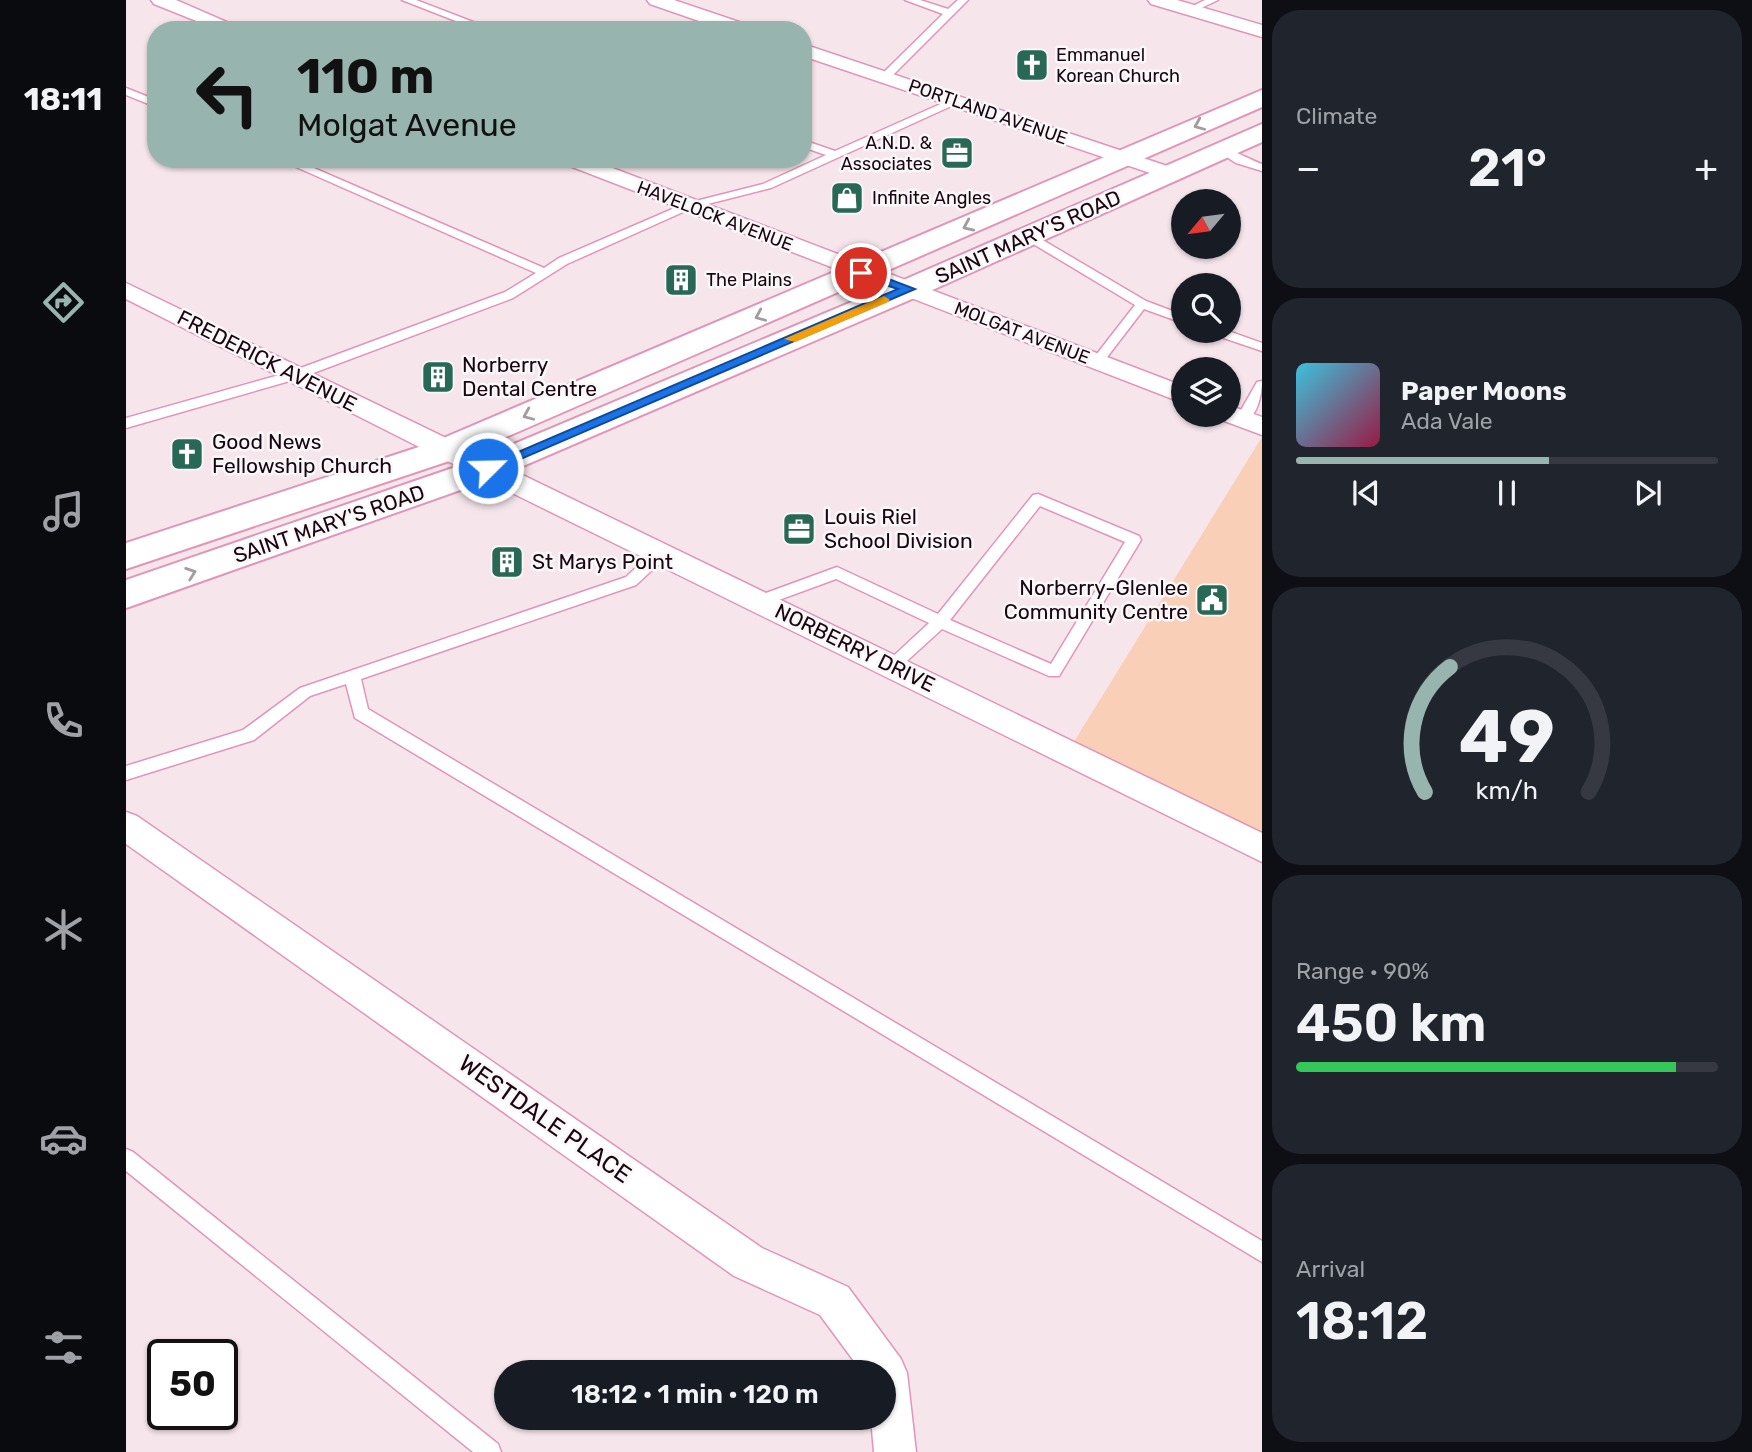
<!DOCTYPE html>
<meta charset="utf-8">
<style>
body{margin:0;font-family:Rubik,sans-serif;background:#20242c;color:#f1f3f6;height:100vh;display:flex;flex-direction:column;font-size:26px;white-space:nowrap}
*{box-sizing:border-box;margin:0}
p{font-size:23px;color:#9ea1a6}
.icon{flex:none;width:38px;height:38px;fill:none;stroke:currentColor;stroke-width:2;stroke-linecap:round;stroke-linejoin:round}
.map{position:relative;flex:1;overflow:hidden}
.side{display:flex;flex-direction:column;gap:10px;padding:10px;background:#0d0f14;width:490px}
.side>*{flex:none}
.top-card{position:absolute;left:21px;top:21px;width:665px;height:147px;border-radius:28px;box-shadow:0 2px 5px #0004;background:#97b4ae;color:#111;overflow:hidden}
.needle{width:46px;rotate:241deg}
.controls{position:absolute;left:1045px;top:189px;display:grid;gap:14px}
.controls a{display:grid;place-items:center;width:70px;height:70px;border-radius:50%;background:#171b24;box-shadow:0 2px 5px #0004;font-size:35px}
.speed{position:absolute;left:21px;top:1339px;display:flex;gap:14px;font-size:35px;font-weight:700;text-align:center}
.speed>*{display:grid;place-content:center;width:91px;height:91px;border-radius:50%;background:#171b24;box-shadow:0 2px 5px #0004;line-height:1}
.speed .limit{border:4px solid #111;border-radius:10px;background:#fff;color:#111}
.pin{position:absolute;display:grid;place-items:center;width:60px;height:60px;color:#fff;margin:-30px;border:4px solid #fff;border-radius:50%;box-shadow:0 2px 7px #0007}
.me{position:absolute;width:77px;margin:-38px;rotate:67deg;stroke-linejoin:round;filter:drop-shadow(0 0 5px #0008)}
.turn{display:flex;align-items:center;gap:24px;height:147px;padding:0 35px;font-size:32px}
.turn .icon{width:91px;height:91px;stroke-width:2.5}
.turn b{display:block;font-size:49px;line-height:60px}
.big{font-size:52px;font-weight:600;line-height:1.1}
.side .card{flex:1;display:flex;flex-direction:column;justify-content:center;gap:10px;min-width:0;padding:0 24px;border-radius:28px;background:#20242c}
.side .dial{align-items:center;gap:0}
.dial svg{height:182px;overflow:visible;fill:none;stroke:#363941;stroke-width:7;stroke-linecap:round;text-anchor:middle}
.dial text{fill:#f1f3f6;stroke:none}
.song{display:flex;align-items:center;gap:21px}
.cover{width:84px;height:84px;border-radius:10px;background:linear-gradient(135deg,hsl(190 70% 55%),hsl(340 70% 35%))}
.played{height:7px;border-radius:4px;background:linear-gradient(90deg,#97b4ae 60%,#363941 60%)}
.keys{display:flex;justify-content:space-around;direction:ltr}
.heat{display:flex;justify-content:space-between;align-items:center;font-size:38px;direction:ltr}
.charge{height:10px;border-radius:5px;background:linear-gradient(90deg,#34c759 90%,#363941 0)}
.trip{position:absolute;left:368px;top:1360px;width:402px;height:70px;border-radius:35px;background:#171b24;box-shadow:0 2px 5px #0004;font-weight:600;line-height:70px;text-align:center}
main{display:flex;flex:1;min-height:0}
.dock{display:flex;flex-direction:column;width:126px;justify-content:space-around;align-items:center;background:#090b0e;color:#9ea1a6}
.dock .icon{width:49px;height:49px}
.dock .selected{color:#97b4ae}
.dock b{font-size:32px;color:#f1f3f6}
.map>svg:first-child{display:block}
</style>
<main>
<nav class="dock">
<b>18:11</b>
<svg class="icon selected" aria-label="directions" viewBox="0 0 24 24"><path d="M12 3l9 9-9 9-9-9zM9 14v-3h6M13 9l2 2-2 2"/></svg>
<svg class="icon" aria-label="music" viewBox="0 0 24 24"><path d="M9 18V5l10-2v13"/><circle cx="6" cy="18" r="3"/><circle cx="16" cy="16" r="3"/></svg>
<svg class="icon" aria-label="phone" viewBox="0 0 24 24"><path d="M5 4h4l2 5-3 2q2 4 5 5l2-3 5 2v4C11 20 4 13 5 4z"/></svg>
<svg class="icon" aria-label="climate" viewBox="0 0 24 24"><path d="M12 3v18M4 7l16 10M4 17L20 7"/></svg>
<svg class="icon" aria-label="car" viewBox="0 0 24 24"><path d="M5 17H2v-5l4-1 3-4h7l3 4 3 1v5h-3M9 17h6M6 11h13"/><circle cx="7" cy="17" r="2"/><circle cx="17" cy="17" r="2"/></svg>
<svg class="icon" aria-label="filters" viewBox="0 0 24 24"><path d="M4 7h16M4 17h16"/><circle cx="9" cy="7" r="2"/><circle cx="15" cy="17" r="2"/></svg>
</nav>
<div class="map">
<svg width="1136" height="1452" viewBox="0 0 1136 1452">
<rect width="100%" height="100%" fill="#f6e6ec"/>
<path fill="#f9cfb7" d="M1136 437V837L946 745Z"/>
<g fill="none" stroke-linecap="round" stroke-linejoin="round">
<defs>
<g id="service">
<path d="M276 0H290L368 30H353Z"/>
<path d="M779 0H794L822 9 832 0H842L763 79H755V75L817 14Z"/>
<path d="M1079 0H1092L1067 12 1059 10Z"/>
<path d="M0 88 30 100V107L0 95Z"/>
<path d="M828 98 832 99V103L645 188 566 208 441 264 387 298 174 378 0 428V418L164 372 379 292 410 273 152 159H167L418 268 433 258 558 204 637 184 700 155 677 147V140L709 151Z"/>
<path d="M1093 148C1103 147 1124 160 1136 164V171L1110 163 1093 152Z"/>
<path d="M903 232 1020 301 1057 315V323L1018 309 975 365H967V359L1009 305 899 239 897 236Z"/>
<path d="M1084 331H1102L1136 343V351L1086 334Z"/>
<path d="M1136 381C1136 395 1131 417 1117 424L1112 422 1110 419 1131 382Z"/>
<path d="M912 494 1013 536 1015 540 933 676H923L816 629 771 670H761L758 666 761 662 803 623 710 579 634 607 627 601 629 597 711 567 812 614 907 495ZM914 506 999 542 925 664 824 620Z"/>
<path d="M535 548 542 553 540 557 510 585 235 679 242 709 1136 1241V1262L229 718 220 684 184 696 128 740 0 780V766L117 730 174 688 500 577 530 549Z"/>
<path d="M0 1149 7 1152 372 1444 375 1452H347L0 1171Z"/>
</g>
<g id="minor">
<path d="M25 0H50L119 30H93L28 4Z"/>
<path d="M521 0H548L625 26 627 30H599L524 4Z"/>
<path d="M1022 0H1051L1136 25V37L1025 4Z"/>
<path d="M677 44 1053 170 1056 174 1046 180 1039 178 677 56Z"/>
<path d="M433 159H463L1057 386V403L436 163Z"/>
<path d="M0 283 1136 833V862L311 456 0 299Z"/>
<path d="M1102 405 1136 417V435L1093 419 1091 415H1102Z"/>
<path d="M0 812 11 816 636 1248 722 1287 775 1359 781 1373 790 1452H748L745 1418H758V1372H736L694 1315 608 1276 0 844Z"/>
</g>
<g id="secondary">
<path d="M1136 90V107L332 458 0 569V543L308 442Z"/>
<path d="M1136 124V142L793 296 374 476 0 608V580L350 460 773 282Z"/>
</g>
</defs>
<use href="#service" stroke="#e195b8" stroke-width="3"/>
<use href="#minor" stroke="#e195b8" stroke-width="3"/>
<use href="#secondary" stroke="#e195b8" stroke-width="4"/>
<use href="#service" fill="#fff" fill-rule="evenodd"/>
<use href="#minor" fill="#fff" fill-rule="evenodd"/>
<use href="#secondary" fill="#fff" fill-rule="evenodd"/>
</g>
<defs><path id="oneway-chevron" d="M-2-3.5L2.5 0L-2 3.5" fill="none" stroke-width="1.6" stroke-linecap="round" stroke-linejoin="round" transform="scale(1.75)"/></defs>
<g stroke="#a49b9f">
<use href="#oneway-chevron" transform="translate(1073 125) rotate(157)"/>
<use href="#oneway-chevron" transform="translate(842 226) rotate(156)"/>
<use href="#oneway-chevron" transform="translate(634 316) rotate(157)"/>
<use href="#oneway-chevron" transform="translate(402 415) rotate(157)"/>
<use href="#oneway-chevron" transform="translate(65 573) rotate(-19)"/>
</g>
<path fill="#1a73e8" stroke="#114b97" stroke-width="2" d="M731 270H739L789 289 367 471 362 473 355 468 772 289 731 276Z"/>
<path fill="#f59e0b" d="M758 296 764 300 762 302 669 342 658 339Z"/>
<defs>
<symbol id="church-square" viewBox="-11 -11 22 22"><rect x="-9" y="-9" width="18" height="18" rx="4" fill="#286855" stroke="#f8f8f8"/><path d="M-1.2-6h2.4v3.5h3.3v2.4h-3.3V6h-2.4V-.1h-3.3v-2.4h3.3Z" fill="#fff"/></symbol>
<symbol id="office-square" viewBox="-11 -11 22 22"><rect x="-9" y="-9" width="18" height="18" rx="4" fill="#286855" stroke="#f8f8f8"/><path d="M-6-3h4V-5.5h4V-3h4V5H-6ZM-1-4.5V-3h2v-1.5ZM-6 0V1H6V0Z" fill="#fff"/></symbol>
<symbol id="shop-square" viewBox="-11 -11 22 22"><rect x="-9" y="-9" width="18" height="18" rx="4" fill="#286855" stroke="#f8f8f8"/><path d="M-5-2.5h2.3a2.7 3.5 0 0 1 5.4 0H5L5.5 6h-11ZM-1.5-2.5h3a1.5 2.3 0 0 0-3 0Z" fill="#fff"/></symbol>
<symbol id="building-square" viewBox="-11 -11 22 22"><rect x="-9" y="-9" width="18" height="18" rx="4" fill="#286855" stroke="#f8f8f8"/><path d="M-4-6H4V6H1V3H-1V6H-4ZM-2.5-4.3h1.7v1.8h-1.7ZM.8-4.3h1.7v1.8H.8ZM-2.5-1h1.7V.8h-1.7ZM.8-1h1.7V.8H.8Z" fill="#fff"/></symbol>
<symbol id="civic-square" viewBox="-11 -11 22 22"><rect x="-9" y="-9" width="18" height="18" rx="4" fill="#286855" stroke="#f8f8f8"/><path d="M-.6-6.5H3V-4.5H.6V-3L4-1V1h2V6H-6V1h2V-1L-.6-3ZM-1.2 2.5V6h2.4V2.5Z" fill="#fff"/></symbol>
</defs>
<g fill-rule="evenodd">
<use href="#church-square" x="887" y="46" width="38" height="38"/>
<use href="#office-square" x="812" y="134" width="38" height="38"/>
<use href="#shop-square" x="702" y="179" width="38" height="38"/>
<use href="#building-square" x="536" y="261" width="38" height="38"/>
<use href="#building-square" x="293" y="358" width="38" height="38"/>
<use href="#church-square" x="42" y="435" width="38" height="38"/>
<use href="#office-square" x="654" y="510" width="38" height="38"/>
<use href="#building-square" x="362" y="543" width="38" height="38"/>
<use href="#civic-square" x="1067" y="581" width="38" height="38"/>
</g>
<g text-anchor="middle" stroke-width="5" stroke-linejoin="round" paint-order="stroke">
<g font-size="18" fill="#1c0410" stroke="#f8f8f8" text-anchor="start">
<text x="930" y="61">Emmanuel<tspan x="930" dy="21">Korean Church</tspan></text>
<text x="806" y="149" text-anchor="end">A.N.D. &amp;<tspan x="806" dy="21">Associates</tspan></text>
<text x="746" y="204">Infinite Angles</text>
<text x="580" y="286">The Plains</text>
</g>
<g font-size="18" fill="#1c0410" stroke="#f8f8f8">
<text transform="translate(862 112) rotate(19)" y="6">PORTLAND AVENUE</text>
<text transform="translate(589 216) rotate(21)" y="6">HAVELOCK AVENUE</text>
<text transform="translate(896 333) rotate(21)" y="6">MOLGAT AVENUE</text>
</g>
<g font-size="21" fill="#1c0410" stroke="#f8f8f8">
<text transform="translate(902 237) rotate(-24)" y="7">SAINT MARY'S ROAD</text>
<text transform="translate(141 361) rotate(27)" y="7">FREDERICK AVENUE</text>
<text transform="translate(203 524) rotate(-19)" y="7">SAINT MARY'S ROAD</text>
<text transform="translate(729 648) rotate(26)" y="7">NORBERRY DRIVE</text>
</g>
<g font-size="21" fill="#1c0410" stroke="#f8f8f8" text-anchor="start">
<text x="336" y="372">Norberry<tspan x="336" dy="24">Dental Centre</tspan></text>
<text x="86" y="449">Good News<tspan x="86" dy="24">Fellowship Church</tspan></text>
<text x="698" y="524">Louis Riel<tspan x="698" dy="24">School Division</tspan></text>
<text x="406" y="569">St Marys Point</text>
<text x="1062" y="595" text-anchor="end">Norberry-Glenlee<tspan x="1062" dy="24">Community Centre</tspan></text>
</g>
<g font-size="24" fill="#1c0410" stroke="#f8f8f8">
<text transform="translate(419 1119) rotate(35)" y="8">WESTDALE PLACE</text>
</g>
</g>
</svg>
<div class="controls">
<a><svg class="needle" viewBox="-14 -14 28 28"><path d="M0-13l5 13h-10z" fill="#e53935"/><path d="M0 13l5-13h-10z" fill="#9ea1a6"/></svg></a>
<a><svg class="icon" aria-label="search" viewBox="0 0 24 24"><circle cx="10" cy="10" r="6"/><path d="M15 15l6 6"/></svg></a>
<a><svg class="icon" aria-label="layers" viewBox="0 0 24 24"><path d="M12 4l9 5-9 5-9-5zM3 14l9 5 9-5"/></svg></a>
</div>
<div class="speed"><div class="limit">50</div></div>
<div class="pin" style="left:735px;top:273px;background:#d93025"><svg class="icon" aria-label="arrive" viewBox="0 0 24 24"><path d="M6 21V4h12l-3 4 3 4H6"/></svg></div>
<svg class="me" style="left:362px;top:468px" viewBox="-20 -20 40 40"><circle r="17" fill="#1a73e8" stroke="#fff" stroke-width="3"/><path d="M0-11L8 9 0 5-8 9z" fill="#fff"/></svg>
<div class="trip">18:12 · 1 min · 120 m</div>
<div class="top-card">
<div class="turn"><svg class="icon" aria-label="left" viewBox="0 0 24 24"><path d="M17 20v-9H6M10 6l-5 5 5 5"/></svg><div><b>110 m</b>Molgat Avenue</div></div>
</div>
</div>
<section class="side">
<div class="card"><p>Climate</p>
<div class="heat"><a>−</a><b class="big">21°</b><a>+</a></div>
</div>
<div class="card">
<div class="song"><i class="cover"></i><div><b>Paper Moons</b><p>Ada Vale</p></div></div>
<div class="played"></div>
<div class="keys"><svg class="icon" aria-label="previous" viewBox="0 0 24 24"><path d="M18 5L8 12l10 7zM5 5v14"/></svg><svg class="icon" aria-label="pause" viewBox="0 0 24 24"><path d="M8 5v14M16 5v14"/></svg><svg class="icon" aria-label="next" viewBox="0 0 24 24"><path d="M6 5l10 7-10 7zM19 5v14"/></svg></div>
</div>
<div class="card dial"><svg viewBox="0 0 100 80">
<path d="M14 69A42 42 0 1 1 86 69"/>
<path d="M14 69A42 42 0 0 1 25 14" stroke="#97b4ae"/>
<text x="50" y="56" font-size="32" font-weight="700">49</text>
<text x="50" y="72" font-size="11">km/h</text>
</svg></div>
<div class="card"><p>Range · 90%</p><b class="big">450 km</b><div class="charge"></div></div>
<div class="card"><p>Arrival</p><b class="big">18:12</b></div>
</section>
</main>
